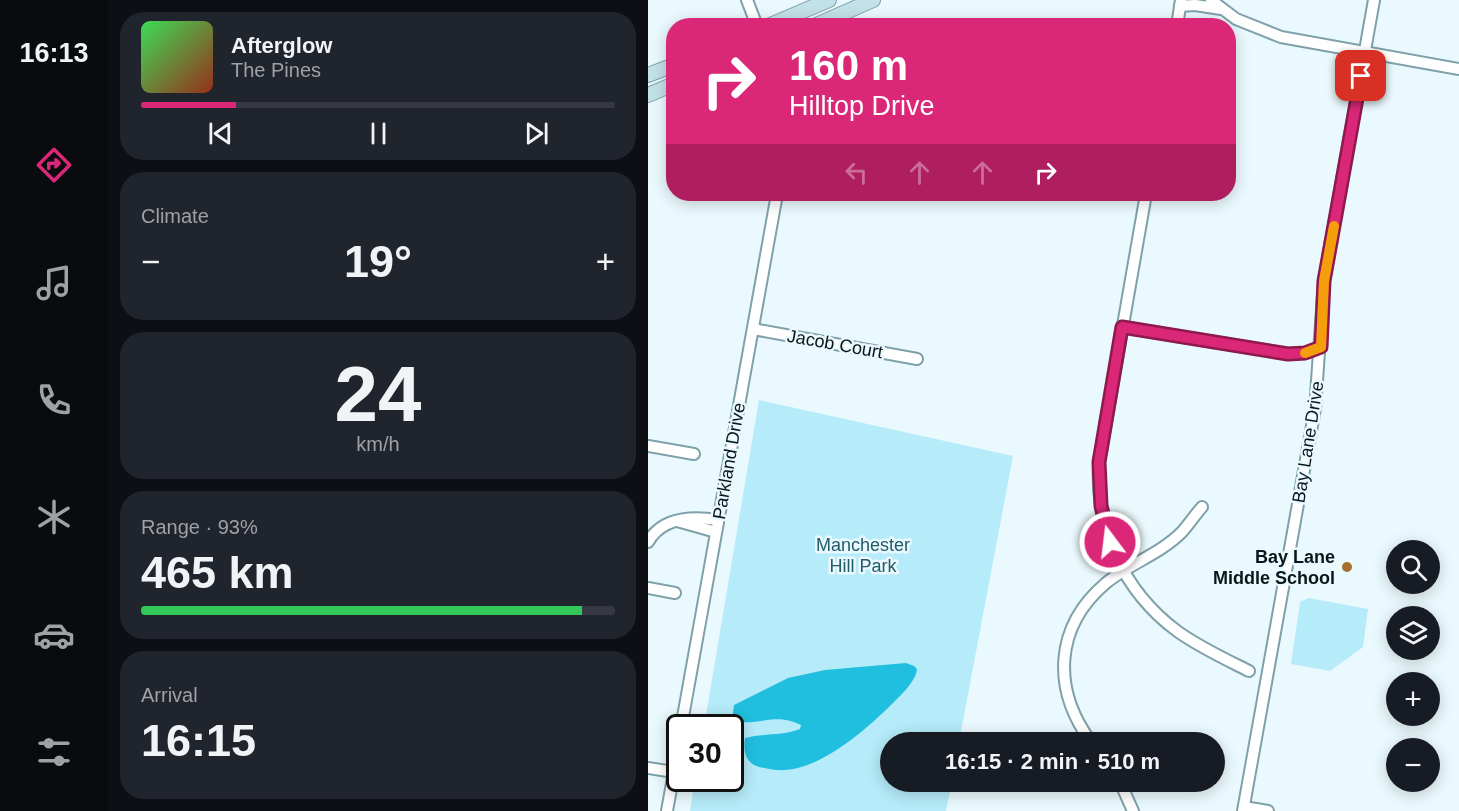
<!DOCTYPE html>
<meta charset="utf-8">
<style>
body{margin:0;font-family:Arial,sans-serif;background:#20242c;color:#f1f3f6;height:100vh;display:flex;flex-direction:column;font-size:22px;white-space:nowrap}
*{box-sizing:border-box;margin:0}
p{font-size:20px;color:#9ea1a6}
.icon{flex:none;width:33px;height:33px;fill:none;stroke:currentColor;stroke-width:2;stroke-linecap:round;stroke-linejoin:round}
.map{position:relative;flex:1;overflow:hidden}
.drawer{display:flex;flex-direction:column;gap:12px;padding:12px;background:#0d0f14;width:540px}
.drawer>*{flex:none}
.banner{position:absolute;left:18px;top:18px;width:570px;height:183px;border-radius:24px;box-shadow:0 3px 15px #0003;background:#db2777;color:#fff;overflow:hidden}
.controls{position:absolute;left:738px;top:540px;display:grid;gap:12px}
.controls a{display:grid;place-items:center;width:54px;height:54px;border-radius:50%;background:#171b24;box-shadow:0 3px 15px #0003;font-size:30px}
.speed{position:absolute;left:18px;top:714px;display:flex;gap:12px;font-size:30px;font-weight:700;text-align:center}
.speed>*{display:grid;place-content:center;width:78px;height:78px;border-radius:50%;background:#171b24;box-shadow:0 3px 15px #0003;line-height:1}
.speed .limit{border:3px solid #111;border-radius:9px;background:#fff;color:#111}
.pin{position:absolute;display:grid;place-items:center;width:51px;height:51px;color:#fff;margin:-26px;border-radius:12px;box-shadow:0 3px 9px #0006}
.me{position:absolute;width:66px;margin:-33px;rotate:345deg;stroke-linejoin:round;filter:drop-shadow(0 0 4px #0008)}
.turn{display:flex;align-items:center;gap:21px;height:126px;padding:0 24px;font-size:27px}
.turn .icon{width:78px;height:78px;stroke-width:2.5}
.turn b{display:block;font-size:42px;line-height:51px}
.lanes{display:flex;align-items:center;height:57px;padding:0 24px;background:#0003;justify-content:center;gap:30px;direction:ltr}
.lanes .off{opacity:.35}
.big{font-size:45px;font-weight:600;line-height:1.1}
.drawer .widget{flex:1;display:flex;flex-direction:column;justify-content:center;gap:9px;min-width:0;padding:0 21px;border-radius:24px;background:#20242c}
.drawer .dial{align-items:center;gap:0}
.dial b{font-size:78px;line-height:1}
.song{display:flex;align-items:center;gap:18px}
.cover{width:72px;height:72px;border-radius:9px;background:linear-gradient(135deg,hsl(130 70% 55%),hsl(10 70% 35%))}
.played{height:6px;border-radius:3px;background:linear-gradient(90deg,#db2777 20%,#363941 20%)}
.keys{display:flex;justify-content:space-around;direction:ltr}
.heat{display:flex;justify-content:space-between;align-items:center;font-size:33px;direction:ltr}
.charge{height:9px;border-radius:4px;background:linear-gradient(90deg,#34c759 93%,#363941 0)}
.trip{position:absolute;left:232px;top:732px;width:345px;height:60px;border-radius:30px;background:#171b24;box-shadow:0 3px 15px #0003;font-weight:600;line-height:60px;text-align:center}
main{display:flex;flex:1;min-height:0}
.tab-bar{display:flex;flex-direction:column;width:108px;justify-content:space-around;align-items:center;background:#090b0e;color:#9ea1a6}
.tab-bar .icon{width:42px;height:42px}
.tab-bar .on{color:#db2777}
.tab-bar b{font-size:27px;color:#f1f3f6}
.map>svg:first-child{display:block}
</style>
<main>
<nav class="tab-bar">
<b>16:13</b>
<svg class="icon on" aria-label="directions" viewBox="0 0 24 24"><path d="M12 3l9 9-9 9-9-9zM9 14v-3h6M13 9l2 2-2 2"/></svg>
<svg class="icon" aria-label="music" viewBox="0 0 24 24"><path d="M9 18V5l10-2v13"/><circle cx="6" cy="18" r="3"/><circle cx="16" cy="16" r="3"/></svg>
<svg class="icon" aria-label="phone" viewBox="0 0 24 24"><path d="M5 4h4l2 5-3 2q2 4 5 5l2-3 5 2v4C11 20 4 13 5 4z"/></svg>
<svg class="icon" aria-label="climate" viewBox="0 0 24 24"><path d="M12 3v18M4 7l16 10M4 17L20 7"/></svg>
<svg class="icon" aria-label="car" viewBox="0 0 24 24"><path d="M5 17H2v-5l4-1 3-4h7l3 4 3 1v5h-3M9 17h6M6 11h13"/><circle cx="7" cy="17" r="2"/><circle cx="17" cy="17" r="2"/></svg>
<svg class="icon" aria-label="filters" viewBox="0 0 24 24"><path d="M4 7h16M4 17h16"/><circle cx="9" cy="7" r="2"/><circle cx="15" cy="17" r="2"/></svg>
</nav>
<section class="drawer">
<div class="widget">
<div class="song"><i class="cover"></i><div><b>Afterglow</b><p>The Pines</p></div></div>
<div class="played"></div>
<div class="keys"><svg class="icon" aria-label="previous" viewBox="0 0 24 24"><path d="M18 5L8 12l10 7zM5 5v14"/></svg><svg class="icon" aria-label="pause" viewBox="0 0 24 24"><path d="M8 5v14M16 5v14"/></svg><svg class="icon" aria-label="next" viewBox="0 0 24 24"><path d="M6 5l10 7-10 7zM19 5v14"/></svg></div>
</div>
<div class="widget"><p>Climate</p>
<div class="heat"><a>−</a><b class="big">19°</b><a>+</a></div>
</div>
<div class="widget dial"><b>24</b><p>km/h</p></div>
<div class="widget"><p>Range · 93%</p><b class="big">465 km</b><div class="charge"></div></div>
<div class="widget"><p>Arrival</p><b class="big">16:15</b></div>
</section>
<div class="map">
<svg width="811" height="811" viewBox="0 0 811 811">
<rect width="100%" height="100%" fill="#eaf9fd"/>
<g fill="#b6ebf9">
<path d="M111 400 365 456 311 742H243V782H304L298 811H42L47 779 82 778V728L56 727Z"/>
<path d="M661 598 720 609 715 647 682 671 643 664 652 602Z"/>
</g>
<path fill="#21bfdf" d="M258 663 266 666 269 669C268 681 254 694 246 702 219 729 170 773 129 770 123 770 117 768 111 767 97 763 95 750 97 738 116 733 135 736 152 729L153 725C125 711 108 728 84 720L86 705 140 678 177 670Z"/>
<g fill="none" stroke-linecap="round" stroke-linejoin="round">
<defs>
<g id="minor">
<path d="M99 0 109 26"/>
<path d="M563 0 588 19 633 37 811 69"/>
<path d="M532 6 547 5 573 9"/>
<path d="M529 26 533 0"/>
<path d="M498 194 451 462C447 528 475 591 529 631 551 647 577 659 601 671"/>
<path d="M474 327 640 354 657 353 673 347"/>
<path d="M105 329 269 359"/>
<path d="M0 446 46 454"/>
<path d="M29 521 68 532"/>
<path d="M0 542C14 517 45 516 70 520"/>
<path d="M0 588 27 593"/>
<path d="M33 728 129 194"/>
<path d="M443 742C404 689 406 627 458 583 481 564 512 554 534 532 541 524 547 515 554 507"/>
<path d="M0 768 26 772"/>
<path d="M472 782 485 811"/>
<path d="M596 807 620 811"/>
<path d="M19 811 32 739"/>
<path d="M595 811 667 409 676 281 726 0"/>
</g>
<g id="secondary">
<path d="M120 26 181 0"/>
<path d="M166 26 225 0"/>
<path d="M0 75 26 65"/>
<path d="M0 95 26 84"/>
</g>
</defs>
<use href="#minor" stroke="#7ea1aa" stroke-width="14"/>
<use href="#secondary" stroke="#7ea1aa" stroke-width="16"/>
<use href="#minor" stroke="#fff" stroke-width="10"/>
<use href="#secondary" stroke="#c3e1e8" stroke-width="14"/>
</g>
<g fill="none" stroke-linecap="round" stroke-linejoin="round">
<defs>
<path id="route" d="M462 542 453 506 451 462 474 327 640 354 657 353 673 347 676 281 713 76"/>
</defs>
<use href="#route" stroke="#8e194d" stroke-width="15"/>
<use href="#route" stroke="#db2777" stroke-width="10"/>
<path stroke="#f59e0b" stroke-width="10" d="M657 353 673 347 676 281 686 226"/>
</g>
<circle fill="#a86e2d" stroke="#eaf9fd" stroke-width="2" cx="699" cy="567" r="6"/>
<g text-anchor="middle" stroke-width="5" stroke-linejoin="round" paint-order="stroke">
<g font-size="18" fill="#09161a" stroke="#eaf9fd">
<text transform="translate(187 344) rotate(10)" y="6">Jacob Court</text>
<text transform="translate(660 442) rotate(-81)" y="6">Bay Lane Drive</text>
<text transform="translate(81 461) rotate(-80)" y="6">Parkland Drive</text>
</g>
<g font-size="18" fill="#225c69" stroke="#eaf9fd">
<text x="215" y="551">Manchester<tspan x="215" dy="21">Hill Park</tspan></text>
</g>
<g font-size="18" font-weight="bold" fill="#09161a" stroke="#eaf9fd" text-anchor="end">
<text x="687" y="563">Bay Lane<tspan x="687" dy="21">Middle School</tspan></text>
</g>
</g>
</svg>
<div class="controls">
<a><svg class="icon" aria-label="search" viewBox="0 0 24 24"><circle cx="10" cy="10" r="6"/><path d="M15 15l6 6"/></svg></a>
<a><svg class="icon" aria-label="layers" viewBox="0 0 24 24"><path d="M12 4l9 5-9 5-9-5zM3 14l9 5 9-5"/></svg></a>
<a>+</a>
<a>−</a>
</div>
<div class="speed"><div class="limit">30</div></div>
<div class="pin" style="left:713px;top:76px;background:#d93025"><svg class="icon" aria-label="arrive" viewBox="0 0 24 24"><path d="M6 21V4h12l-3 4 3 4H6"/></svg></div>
<svg class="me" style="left:462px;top:542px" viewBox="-20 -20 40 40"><circle r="17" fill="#db2777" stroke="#fff" stroke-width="3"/><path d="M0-11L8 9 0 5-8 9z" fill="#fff"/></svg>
<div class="trip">16:15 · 2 min · 510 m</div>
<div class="banner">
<div class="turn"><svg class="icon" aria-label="right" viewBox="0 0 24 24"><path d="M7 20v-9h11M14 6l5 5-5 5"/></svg><div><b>160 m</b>Hilltop Drive</div></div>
<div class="lanes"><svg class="icon off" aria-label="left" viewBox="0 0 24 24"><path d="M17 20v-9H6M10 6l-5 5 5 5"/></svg><svg class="icon off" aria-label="ahead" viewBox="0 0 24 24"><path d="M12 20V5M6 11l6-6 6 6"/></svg><svg class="icon off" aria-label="ahead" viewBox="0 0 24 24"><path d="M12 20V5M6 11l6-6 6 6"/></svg><svg class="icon" aria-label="right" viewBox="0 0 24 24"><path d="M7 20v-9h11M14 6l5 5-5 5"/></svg></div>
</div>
</div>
</main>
